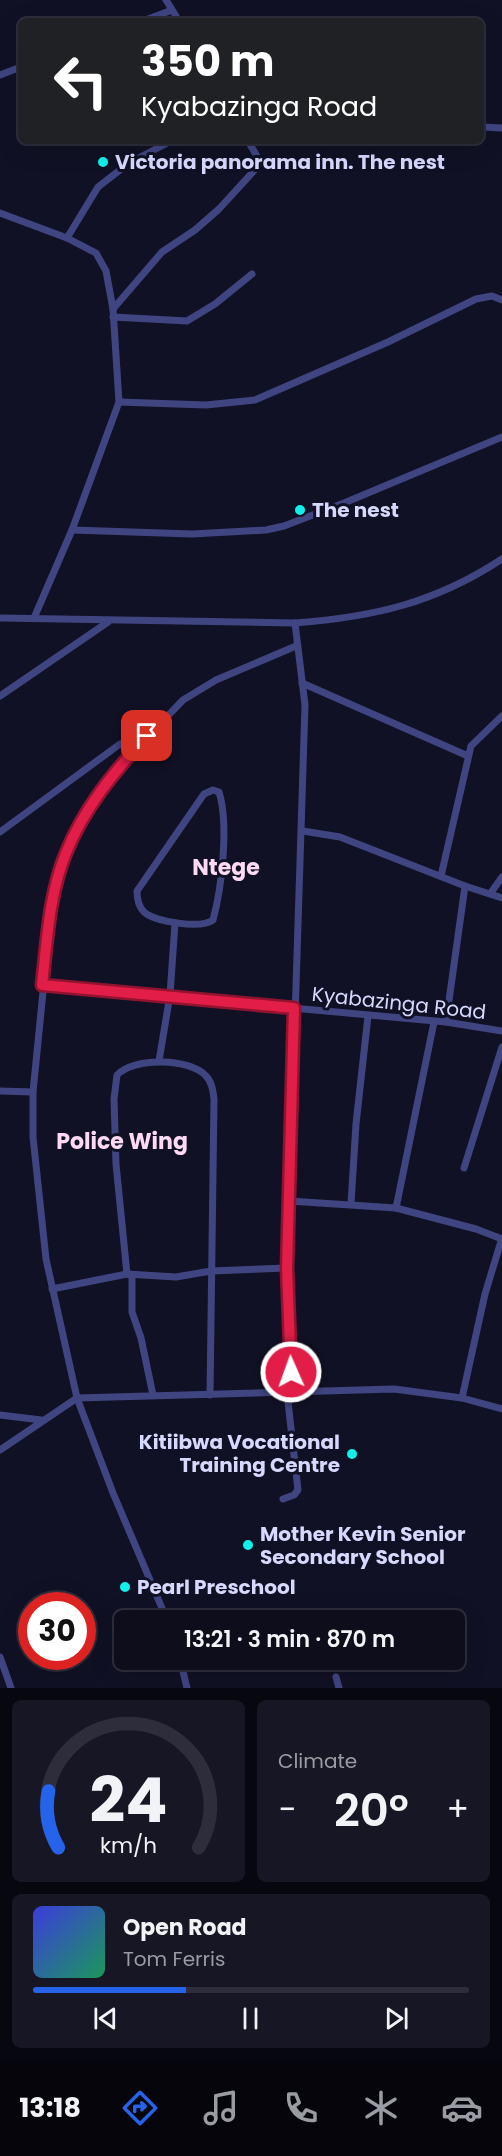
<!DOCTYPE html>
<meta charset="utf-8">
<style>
body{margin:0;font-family:Poppins,sans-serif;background:#161625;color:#f1f3f6;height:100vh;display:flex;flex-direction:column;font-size:22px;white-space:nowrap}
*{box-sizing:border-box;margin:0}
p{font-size:20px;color:#9a9ca3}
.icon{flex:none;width:33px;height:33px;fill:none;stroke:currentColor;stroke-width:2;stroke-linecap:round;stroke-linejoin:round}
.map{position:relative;height:1688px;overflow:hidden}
.panel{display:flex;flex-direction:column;gap:12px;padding:12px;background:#07070f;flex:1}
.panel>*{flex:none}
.banner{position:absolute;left:18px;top:18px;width:466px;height:126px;border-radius:9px;box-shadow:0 6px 24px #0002,0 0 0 2px #2d2d3b;background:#202124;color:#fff;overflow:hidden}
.speed{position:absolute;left:18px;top:1592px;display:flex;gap:12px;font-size:30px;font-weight:700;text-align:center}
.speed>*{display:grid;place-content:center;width:78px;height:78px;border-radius:50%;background:#0d0d1c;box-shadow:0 6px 24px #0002,0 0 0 2px #2d2d3b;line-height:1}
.speed .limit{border:9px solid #d22;background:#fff;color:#111}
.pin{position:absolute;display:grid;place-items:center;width:51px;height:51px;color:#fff;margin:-26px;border-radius:12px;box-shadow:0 3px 9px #0006}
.me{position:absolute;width:66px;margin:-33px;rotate:358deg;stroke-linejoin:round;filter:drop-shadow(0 0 4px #0008)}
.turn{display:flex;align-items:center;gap:21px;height:126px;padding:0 24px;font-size:27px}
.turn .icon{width:78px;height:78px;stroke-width:2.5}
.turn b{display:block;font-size:42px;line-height:51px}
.big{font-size:45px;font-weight:600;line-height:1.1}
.panel .widget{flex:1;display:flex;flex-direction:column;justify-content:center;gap:9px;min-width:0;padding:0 21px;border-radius:9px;background:#161625}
.panel .dial{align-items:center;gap:0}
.dial svg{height:156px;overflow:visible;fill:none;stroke:#2d2d3b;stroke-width:7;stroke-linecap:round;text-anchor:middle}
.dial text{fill:#f1f3f6;stroke:none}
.song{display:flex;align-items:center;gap:18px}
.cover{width:72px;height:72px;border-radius:9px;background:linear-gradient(135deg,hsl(240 70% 55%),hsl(150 70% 35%))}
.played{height:6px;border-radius:3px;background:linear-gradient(90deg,#2563eb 35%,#2d2d3b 35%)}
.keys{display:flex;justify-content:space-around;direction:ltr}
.heat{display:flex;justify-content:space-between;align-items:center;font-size:33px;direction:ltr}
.panel .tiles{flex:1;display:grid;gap:12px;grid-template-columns:1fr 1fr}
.widget:last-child{grid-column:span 2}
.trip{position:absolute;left:114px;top:1610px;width:351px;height:60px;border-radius:9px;background:#0d0d1c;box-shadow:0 6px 24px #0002,0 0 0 2px #2d2d3b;font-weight:600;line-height:60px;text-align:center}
.dock{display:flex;height:96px;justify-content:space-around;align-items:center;background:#05050b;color:#9a9ca3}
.dock .icon{width:42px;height:42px}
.dock .active{color:#2563eb}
.dock b{font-size:27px;color:#f1f3f6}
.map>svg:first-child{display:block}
</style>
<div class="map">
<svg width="502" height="1688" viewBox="0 0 502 1688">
<rect width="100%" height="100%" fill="#111125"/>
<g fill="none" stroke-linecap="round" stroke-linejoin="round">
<g stroke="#3f4581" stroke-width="7">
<path d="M166 0 179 21"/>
<path d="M143 21 172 10"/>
<path d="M0 75 21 67"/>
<path d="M482 127 502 128"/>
<path d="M0 213 67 238 96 253 106 271 113 309 119 402 72 530 34 618"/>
<path d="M67 238 98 187 129 163 171 141"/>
<path d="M113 309 162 252 195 230 219 209 261 163 248 141"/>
<path d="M113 317 187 321 215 304 252 274"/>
<path d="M119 402 206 405 255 400 388 342 476 299 492 296 502 300"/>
<path d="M72 530 192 534 266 530 284 526 344 503 502 437"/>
<path d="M0 618 295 623C374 617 435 603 502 559"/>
<path d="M302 683 468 756"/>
<path d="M0 696 108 622"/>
<path d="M213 790 219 792C229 824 222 887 213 920 201 929 155 922 144 912 138 906 137 899 137 891L204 794Z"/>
<path d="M303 831 340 837 465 886 446 1022"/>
<path d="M0 832 120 744 127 742 136 748"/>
<path d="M441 876 471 746 502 716"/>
<path d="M465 886 502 898"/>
<path d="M490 894 502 877"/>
<path d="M42 985 446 1022 502 1031"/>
<path d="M159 1061 170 995 175 923"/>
<path d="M0 1091 33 1092"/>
<path d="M464 1168 502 1047"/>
<path d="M289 1201 396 1208 476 1229 502 1239"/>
<path d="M351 1203 356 1124 368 1016"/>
<path d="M396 1208 434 1022"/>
<path d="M127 1274 116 1164 114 1099 117 1075C133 1057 190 1058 206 1076 212 1082 213 1091 214 1099L210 1395"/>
<path d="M132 1275V1312L141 1338 153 1395"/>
<path d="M52 1289 127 1274 176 1277 211 1271 287 1268"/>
<path d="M292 1393 287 1268 305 705 295 623"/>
<path d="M462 1398 485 1294 502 1238"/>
<path d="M0 1415 41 1420"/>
<path d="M0 1450 77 1398 394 1389 462 1398 502 1409"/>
<path d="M283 1499 294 1495 298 1490 287 1393"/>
<path d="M167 1620 113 1493 77 1398 46 1259 33 1137V1092L51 912 65 855 84 816 115 771 183 700 216 680 296 646"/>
<path d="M0 1657 11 1688"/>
<path d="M180 1659 187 1688"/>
<path d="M336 1677 339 1688"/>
</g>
</g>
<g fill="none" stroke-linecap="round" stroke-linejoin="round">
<defs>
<path id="route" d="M147 736C114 772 84 808 66 853 49 894 47 942 42 985L294 1008 287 1268 291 1372"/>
</defs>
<use href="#route" stroke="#92132f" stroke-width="15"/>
<use href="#route" stroke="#e11d48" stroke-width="10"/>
</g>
<g fill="#0ff0e9" stroke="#111125" stroke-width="2">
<circle cx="103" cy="162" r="6"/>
<circle cx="300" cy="510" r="6"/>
<circle cx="352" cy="1454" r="6"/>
<circle cx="248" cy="1545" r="6"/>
<circle cx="125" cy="1587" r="6"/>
</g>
<g text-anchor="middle" stroke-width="6" stroke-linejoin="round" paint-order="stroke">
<g font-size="20" font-weight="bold" fill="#d7d8fd" stroke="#111125" text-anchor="start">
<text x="115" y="169">Victoria panorama inn. The nest</text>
<text x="312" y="517">The nest</text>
<text x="340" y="1449" text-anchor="end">Kitiibwa Vocational<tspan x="340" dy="23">Training Centre</tspan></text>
<text x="260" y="1541">Mother Kevin Senior<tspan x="260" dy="23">Secondary School</tspan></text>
<text x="137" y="1594">Pearl Preschool</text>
</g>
<g font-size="20" fill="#d7d8fd" stroke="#111125">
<text transform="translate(399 1003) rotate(6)" y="7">Kyabazinga Road</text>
</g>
<g font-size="22" font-weight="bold" fill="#fdd9f4" stroke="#111125">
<text x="226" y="875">Ntege</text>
<text x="122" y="1149">Police Wing</text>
</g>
</g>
</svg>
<div class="speed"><div class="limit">30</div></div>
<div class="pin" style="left:147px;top:736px;background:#d93025"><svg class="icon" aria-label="arrive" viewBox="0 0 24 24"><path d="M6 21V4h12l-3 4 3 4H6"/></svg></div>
<svg class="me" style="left:291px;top:1372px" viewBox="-20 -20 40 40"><circle r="17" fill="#e11d48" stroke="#fff" stroke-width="3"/><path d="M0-11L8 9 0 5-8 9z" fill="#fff"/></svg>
<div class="trip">13:21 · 3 min · 870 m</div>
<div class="banner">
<div class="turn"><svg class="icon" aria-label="left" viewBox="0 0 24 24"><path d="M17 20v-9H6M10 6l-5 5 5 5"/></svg><div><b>350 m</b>Kyabazinga Road</div></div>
</div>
</div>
<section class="panel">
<div class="tiles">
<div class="widget dial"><svg viewBox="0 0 100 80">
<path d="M14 69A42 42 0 1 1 86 69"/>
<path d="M14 69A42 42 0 0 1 9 40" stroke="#2563eb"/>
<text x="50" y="56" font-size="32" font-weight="700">24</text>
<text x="50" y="72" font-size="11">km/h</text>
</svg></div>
<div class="widget"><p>Climate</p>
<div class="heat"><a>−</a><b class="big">20°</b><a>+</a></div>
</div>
<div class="widget">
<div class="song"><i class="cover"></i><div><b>Open Road</b><p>Tom Ferris</p></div></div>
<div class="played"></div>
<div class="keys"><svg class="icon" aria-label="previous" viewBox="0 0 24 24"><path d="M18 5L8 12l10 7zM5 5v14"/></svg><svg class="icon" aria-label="pause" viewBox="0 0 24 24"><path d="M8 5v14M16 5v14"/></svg><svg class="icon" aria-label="next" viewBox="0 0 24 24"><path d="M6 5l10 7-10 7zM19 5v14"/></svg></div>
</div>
</div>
</section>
<nav class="dock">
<b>13:18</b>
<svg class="icon active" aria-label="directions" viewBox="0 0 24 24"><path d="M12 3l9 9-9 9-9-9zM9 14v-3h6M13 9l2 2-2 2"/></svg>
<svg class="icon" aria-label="music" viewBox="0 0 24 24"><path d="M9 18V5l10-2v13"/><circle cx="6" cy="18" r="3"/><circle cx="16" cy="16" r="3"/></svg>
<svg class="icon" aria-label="phone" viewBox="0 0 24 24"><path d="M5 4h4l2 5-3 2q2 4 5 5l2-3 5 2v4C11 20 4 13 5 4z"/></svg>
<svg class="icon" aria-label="climate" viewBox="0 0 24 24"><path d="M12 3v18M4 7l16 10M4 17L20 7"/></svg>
<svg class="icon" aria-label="car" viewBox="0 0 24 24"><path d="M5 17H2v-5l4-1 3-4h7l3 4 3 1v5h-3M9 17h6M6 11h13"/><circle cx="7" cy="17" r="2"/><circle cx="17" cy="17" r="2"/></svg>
</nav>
